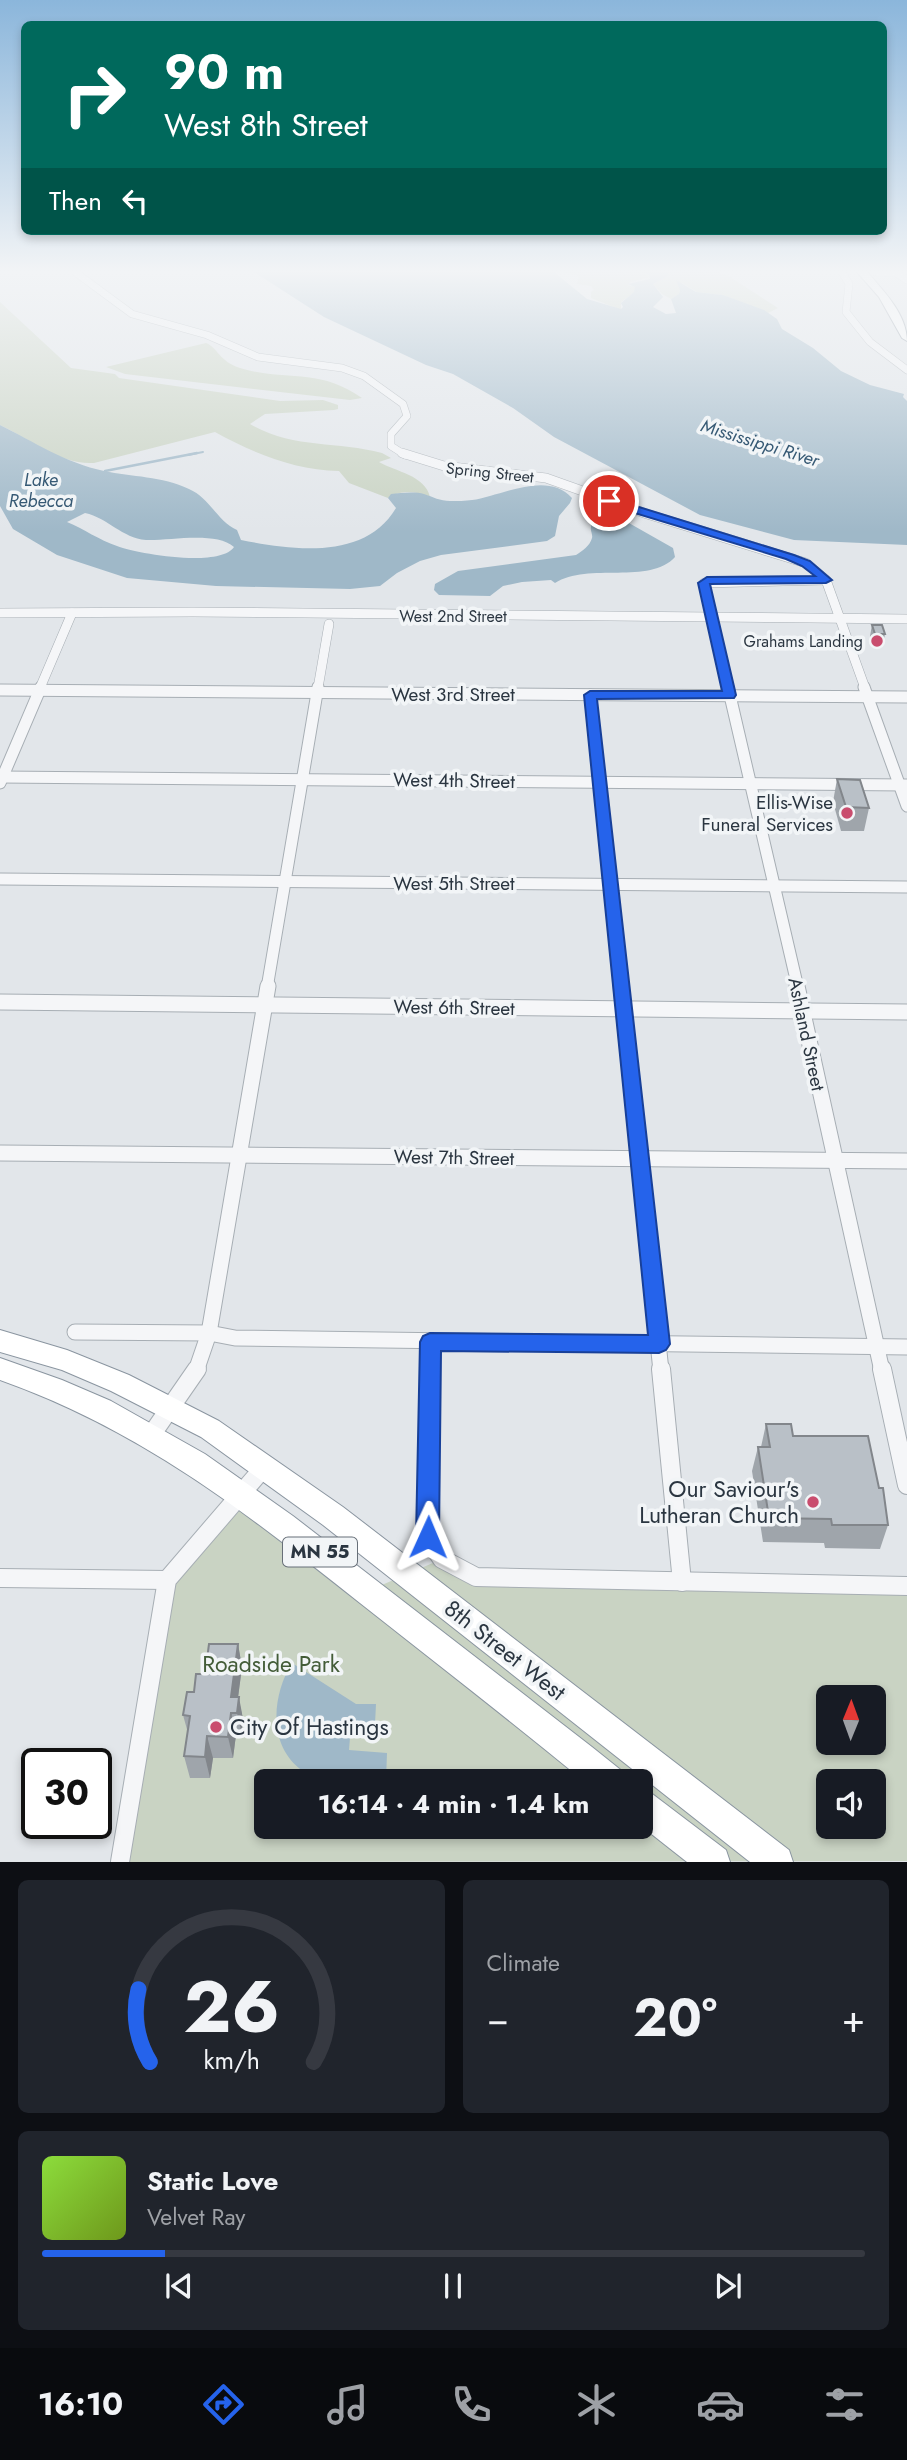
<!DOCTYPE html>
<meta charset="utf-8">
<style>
body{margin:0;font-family:Jost,sans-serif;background:#20242c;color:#f1f3f6;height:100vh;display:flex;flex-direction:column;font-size:26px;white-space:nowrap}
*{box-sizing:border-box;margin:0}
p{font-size:23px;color:#9ea1a6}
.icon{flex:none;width:38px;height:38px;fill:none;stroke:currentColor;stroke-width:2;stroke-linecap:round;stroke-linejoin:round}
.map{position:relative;height:1862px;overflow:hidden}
.details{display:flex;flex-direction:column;gap:18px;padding:18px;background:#0d0f14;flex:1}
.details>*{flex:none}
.guide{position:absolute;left:21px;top:21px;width:866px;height:214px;border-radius:10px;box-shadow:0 4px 10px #0003;background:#00695c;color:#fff;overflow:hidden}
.needle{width:46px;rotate:1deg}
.controls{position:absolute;left:816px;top:1685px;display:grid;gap:14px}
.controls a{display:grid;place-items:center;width:70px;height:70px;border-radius:10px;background:#171b24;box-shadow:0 4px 10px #0003;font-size:35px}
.speed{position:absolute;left:21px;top:1748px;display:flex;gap:14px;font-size:35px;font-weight:700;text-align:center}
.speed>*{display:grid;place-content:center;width:91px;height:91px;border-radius:50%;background:#171b24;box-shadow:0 4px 10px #0003;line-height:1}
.speed .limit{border:4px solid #111;border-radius:10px;background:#fff;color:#111}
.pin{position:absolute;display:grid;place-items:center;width:60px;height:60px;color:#fff;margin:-30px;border:4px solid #fff;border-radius:50%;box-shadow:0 2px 7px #0007}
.me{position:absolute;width:77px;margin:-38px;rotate:1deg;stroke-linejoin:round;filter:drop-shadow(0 0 5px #0008)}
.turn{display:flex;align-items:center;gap:24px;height:147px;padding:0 28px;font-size:32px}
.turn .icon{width:91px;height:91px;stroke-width:2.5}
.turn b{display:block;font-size:49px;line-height:60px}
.then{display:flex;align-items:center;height:66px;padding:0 28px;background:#0003;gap:14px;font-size:26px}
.big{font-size:52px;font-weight:700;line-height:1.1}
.details .widget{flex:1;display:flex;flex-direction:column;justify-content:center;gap:10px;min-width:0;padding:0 24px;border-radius:10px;background:#20242c}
.details .dial{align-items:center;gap:0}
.dial svg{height:182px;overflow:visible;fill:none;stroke:#363941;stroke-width:7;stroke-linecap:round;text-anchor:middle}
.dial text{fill:#f1f3f6;stroke:none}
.song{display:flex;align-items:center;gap:21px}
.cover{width:84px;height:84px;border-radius:10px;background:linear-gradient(135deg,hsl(90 70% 55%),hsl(80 70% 35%))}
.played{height:7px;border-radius:4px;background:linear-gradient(90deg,#2563eb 15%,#363941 15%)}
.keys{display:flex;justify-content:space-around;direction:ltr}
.heat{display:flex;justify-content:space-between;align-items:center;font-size:38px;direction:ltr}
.details .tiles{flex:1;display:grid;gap:18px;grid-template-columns:1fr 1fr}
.widget:last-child{grid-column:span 2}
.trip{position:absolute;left:254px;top:1769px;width:399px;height:70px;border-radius:10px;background:#171b24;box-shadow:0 4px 10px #0003;font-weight:700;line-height:70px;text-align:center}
.menu{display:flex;height:112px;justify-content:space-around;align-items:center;background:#090b0e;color:#9ea1a6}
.menu .icon{width:49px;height:49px}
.menu .active{color:#2563eb}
.menu b{font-size:32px;color:#f1f3f6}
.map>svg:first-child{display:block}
</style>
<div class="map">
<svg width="907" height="1862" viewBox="0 0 907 1862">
<rect width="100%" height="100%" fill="#e2e6ea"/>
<g fill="#c9d3c3" fill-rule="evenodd">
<path d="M561 272H642L650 277 630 282 628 285 635 287V292L621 302V310L591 298V292L594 290 591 286 577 284 579 276Z"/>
<path d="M668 272H717L727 275 778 308 768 313 723 295 697 292 682 283 679 294 671 299 662 294 653 284 668 276Z"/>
<path d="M0 302 71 368 115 374 119 378 280 401 323 400 338 405V409L334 410 265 414 250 424C292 449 337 441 382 453L391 458 379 462C396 472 425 475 430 497 419 491 397 490 388 498L349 483 339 471C294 470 253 453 215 432L94 463C60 465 30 439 0 425Z"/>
<path d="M206 343C217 347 220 362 240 368 286 382 318 367 362 398L350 400 125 374 106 367Z"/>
<path d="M243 1493 368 1591 442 1559 476 1577 907 1586V1861L120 1862 167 1580ZM828 1698H873V1743H828ZM266 1782H640V1827H266ZM828 1782H873V1827H828Z"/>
</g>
<g fill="#9fb8c8" fill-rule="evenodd">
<path d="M254 272H554L587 299 621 309 623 307 621 303 634 292 635 287 628 284 650 279 649 274 642 272H668V276L653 284 663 297 653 307 666 314 676 313 671 299 679 294 680 290 676 280 696 292 723 295 764 310 777 319 782 329 813 348 841 371 870 385 904 394 903 397 907 401V545L794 540 700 515 554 437 513 408 453 374 426 365 324 317Z"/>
<path d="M0 425C34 442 66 463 104 471 132 477 162 476 189 489 210 498 217 521 237 530L241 540C291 550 365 561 396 508L388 498 391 494C400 493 415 491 424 494 433 497 440 501 450 501 457 501 466 501 472 500 501 496 547 470 572 498L570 503 559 516 555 536 547 541 441 555 420 561 397 573 380 586 350 589 216 586 127 578 57 555 13 529 0 506ZM85 513C108 518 122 538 146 540 169 541 216 531 234 547 220 568 138 554 117 546 99 540 84 529 67 522Z"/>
<path d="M612 511 613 514 673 548 675 557C650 585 588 562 555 583L551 580 522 582 503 586 490 596 439 595 434 590 435 584 458 571 576 555C582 551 590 546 592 538 593 535 590 530 591 527 592 516 603 513 612 511Z"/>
<path d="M292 1663 356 1704H376L375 1724 351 1725 349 1750 387 1753 386 1781C366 1782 341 1786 321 1782 315 1780 308 1774 303 1771 267 1746 272 1695 292 1663Z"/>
</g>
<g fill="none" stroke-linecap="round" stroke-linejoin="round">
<path stroke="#9fb8c8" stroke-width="2" d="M188 455 203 452"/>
<path stroke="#9fb8c8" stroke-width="2.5" d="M105 471 197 453"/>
<defs>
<g id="minor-far4">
<path d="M75 272 132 314 207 335 258 357 342 368 364 376 403 404 407 416 391 434V446L405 455"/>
<path d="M842 272 849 284 846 312 870 342 907 370"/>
<path d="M873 272 896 273 907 280"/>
</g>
<g id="minor-far3">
<path d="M402 453 444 466 546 478 647 514 806 563 826 580 865 688"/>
<path d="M0 613 193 612 907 619"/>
<path d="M40 688 72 613"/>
<path d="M318 688 329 624"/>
<path d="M729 688 704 583 826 580"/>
</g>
<g id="minor-far2">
<path d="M728 687 798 988"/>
<path d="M864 687 907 806"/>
<path d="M0 690 907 697"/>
<path d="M590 695 622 988"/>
<path d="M0 777 906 785"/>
<path d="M0 783 41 687"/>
<path d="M0 879 907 887"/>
<path d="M267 988 318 687"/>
</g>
<g id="minor-far1">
<path d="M621 986 661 1371"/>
<path d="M797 986 882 1371"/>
<path d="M0 1002 907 1012"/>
<path d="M0 1153 907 1161"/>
<path d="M75 1332 209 1333 235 1338 907 1347"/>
<path d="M196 1371 209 1333 268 986"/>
<path d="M430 1371V1342"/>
</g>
<g id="minor">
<path d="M430 1369 427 1537 442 1559 476 1577 907 1586"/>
<path d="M661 1369 682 1582"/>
<path d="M882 1369 907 1485"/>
<path d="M152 1434 197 1369"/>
<path d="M0 1578 167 1580"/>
<path d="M120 1862 167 1580 265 1466"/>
</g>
<g id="highway">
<path d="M857 272H867C884 291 907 315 907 341L902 338 879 297Z"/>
<path d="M0 1330 67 1350 129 1375 219 1421 343 1507 789 1850 793 1862H750L323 1525 201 1437 111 1391 62 1370 0 1352Z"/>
<path d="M0 1358 62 1380 111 1401 205 1454 293 1516 592 1747 622 1771 627 1782H585C511 1721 435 1662 360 1603 244 1511 141 1430 0 1380Z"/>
<path d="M640 1788 651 1793 726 1850 730 1862H687L640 1825Z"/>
</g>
</defs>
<use href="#minor-far4" stroke="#a7aeb4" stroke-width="8"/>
<use href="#minor-far3" stroke="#a7aeb4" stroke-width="10"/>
<use href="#minor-far2" stroke="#a7aeb4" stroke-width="13"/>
<use href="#minor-far1" stroke="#a7aeb4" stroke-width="17"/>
<use href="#minor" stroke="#a7aeb4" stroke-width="20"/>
<use href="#highway" stroke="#8a95a0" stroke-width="2"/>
<use href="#minor-far4" stroke="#f5f6f8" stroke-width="7"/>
<use href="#minor-far3" stroke="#f5f6f8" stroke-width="9"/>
<use href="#minor-far2" stroke="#f5f6f8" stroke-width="11"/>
<use href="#minor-far1" stroke="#f5f6f8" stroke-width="15"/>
<use href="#minor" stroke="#f5f6f8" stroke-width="18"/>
<use href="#highway" fill="#fff" fill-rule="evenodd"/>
</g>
<g fill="#9fa5ab">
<path d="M872 625 885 634 883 645H873L870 636Z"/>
<path d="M837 779 869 808 864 831H841L833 802Z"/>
<path d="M766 1424 793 1436 879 1488 888 1525 880 1549 825 1548 824 1543 763 1542 752 1471 758 1447H761Z"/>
<path d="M238 1644 242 1667 238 1697 243 1719 242 1735H236L233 1758H213L210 1778H190L184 1756 188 1733 183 1715 194 1692 205 1674Z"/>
</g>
<g fill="#82868b">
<path d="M238 1644 242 1667 236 1713 231 1697Z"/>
<path d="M239 1697 243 1719 242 1735 237 1713Z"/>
<path d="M231 1713 236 1735 233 1758 228 1737Z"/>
<path d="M207 1736 213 1758 210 1778 205 1757Z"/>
</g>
<g fill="#b9c0c7" stroke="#82868b" stroke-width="2">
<path d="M872 625H882L885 634H875Z"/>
<path d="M837 779 860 780 869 808 846 807Z"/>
<path d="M766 1424H791L793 1436H868L879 1488H883L888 1525H832L831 1519 769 1518 758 1447H770Z"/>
<path d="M209 1644H238L231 1697H239L237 1713H231L228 1737 207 1736 205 1757 184 1756 190 1716 183 1715 187 1692H194L196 1674H205Z"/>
</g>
<linearGradient id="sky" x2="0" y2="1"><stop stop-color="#8bb6db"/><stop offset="0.51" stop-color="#f2f4f6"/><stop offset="1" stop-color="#f2f4f6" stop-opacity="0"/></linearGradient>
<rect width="907" height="532" fill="url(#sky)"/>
<path fill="#2563eb" stroke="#184099" stroke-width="2" d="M605 499H613L794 555 810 561 832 580 826 583 710 584 736 695 734 698 597 699 670 1344 666 1350 659 1353 441 1351 439 1537 436 1545 428 1548 419 1545 416 1537 420 1342 423 1336 430 1333 648 1335 584 695 590 691H722L698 583 707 577 815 576 802 566 786 559 605 504Z"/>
<g fill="#c94d6e" stroke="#f2f5f7" stroke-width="2.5">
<circle cx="877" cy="641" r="7"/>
<circle cx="847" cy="813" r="7"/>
<circle cx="813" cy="1502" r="7"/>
<circle cx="216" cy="1727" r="7"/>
</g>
<g text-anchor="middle" stroke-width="7" stroke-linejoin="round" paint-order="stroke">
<g font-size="16" fill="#2b3641" stroke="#f2f5f7">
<text transform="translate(490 472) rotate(6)" y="6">Spring Street</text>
<text x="453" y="622">West 2nd Street</text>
</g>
<g font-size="16" fill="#2b3641" stroke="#f2f5f7" text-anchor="end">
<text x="863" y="647">Grahams Landing</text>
</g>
<g font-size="18" font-style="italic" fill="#365974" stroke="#f2f5f7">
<text transform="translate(760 443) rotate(17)" y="6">Mississippi River</text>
<text x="41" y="486">Lake<tspan x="41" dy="21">Rebecca</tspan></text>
</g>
<rect fill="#f2f5f7" stroke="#676f78" stroke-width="2" x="283" y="1537.5" width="74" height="29" rx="5"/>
<g font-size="18" font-weight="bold" fill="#2b3641">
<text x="320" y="1558">MN 55</text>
</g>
<g font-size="19" fill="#2b3641" stroke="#f2f5f7">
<text x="453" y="701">West 3rd Street</text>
<text transform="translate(454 780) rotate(1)" y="7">West 4th Street</text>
<text x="454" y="890">West 5th Street</text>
<text transform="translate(454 1007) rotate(1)" y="7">West 6th Street</text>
<text transform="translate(807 1034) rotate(78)" y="7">Ashland Street</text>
<text transform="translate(454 1157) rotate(1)" y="7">West 7th Street</text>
</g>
<g font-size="19" fill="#2b3641" stroke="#f2f5f7" text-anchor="end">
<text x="833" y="809">Ellis-Wise<tspan x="833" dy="22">Funeral Services</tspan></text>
</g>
<g font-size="23" fill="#2b3641" stroke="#f2f5f7" text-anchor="end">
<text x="799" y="1497">Our Saviour's<tspan x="799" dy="26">Lutheran Church</tspan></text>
<text x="230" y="1735" text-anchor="start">City Of Hastings</text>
</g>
<g font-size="23" fill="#2b3641" stroke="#f2f5f7">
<text transform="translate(505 1650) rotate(38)" y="8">8th Street West</text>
</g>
<g font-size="23" fill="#435c38" stroke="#f2f5f7">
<text x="271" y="1672">Roadside Park</text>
</g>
</g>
</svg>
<div class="controls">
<a><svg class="needle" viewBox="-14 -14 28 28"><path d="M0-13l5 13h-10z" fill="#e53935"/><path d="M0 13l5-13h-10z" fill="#9ea1a6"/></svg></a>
<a><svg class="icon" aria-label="sound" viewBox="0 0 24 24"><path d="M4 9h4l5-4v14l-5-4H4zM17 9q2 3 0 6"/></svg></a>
</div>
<div class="speed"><div class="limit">30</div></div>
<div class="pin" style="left:609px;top:501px;background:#d93025"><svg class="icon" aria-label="arrive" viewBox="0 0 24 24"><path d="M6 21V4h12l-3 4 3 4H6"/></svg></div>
<svg class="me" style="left:428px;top:1537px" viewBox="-20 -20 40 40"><path d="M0-17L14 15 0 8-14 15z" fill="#2563eb" stroke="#fff" stroke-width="4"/></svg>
<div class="trip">16:14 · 4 min · 1.4 km</div>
<div class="guide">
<div class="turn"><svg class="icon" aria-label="right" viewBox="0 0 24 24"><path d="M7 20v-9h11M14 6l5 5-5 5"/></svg><div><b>90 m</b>West 8th Street</div></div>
<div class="then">Then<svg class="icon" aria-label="left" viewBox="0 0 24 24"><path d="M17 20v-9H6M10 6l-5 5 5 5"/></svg></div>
</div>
</div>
<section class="details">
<div class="tiles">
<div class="widget dial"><svg viewBox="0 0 100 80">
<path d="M14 69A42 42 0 1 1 86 69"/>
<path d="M14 69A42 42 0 0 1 9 37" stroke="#2563eb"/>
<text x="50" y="56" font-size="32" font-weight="700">26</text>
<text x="50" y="72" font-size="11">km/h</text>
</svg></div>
<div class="widget"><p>Climate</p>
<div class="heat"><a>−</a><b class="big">20°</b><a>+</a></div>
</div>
<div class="widget">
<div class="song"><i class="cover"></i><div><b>Static Love</b><p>Velvet Ray</p></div></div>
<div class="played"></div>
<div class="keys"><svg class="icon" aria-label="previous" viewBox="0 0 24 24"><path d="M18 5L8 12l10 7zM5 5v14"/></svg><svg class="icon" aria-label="pause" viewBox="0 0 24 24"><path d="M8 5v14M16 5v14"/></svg><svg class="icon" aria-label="next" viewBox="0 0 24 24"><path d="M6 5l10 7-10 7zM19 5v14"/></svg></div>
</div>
</div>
</section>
<nav class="menu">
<b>16:10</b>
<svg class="icon active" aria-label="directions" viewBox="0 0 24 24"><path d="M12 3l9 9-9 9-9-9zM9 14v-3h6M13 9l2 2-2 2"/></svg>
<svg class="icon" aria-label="music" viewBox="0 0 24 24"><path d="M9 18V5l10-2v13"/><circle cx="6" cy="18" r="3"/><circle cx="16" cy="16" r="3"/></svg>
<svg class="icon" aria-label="phone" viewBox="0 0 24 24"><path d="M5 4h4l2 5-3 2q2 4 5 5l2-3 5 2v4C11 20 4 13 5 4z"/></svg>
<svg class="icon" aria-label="climate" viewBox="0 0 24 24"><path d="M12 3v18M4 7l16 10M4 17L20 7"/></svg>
<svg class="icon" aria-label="car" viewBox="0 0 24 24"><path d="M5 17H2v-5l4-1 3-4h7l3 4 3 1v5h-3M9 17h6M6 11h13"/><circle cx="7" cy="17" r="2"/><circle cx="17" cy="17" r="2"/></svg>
<svg class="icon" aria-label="filters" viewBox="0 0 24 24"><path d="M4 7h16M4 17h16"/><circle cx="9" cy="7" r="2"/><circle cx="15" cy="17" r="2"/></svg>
</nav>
